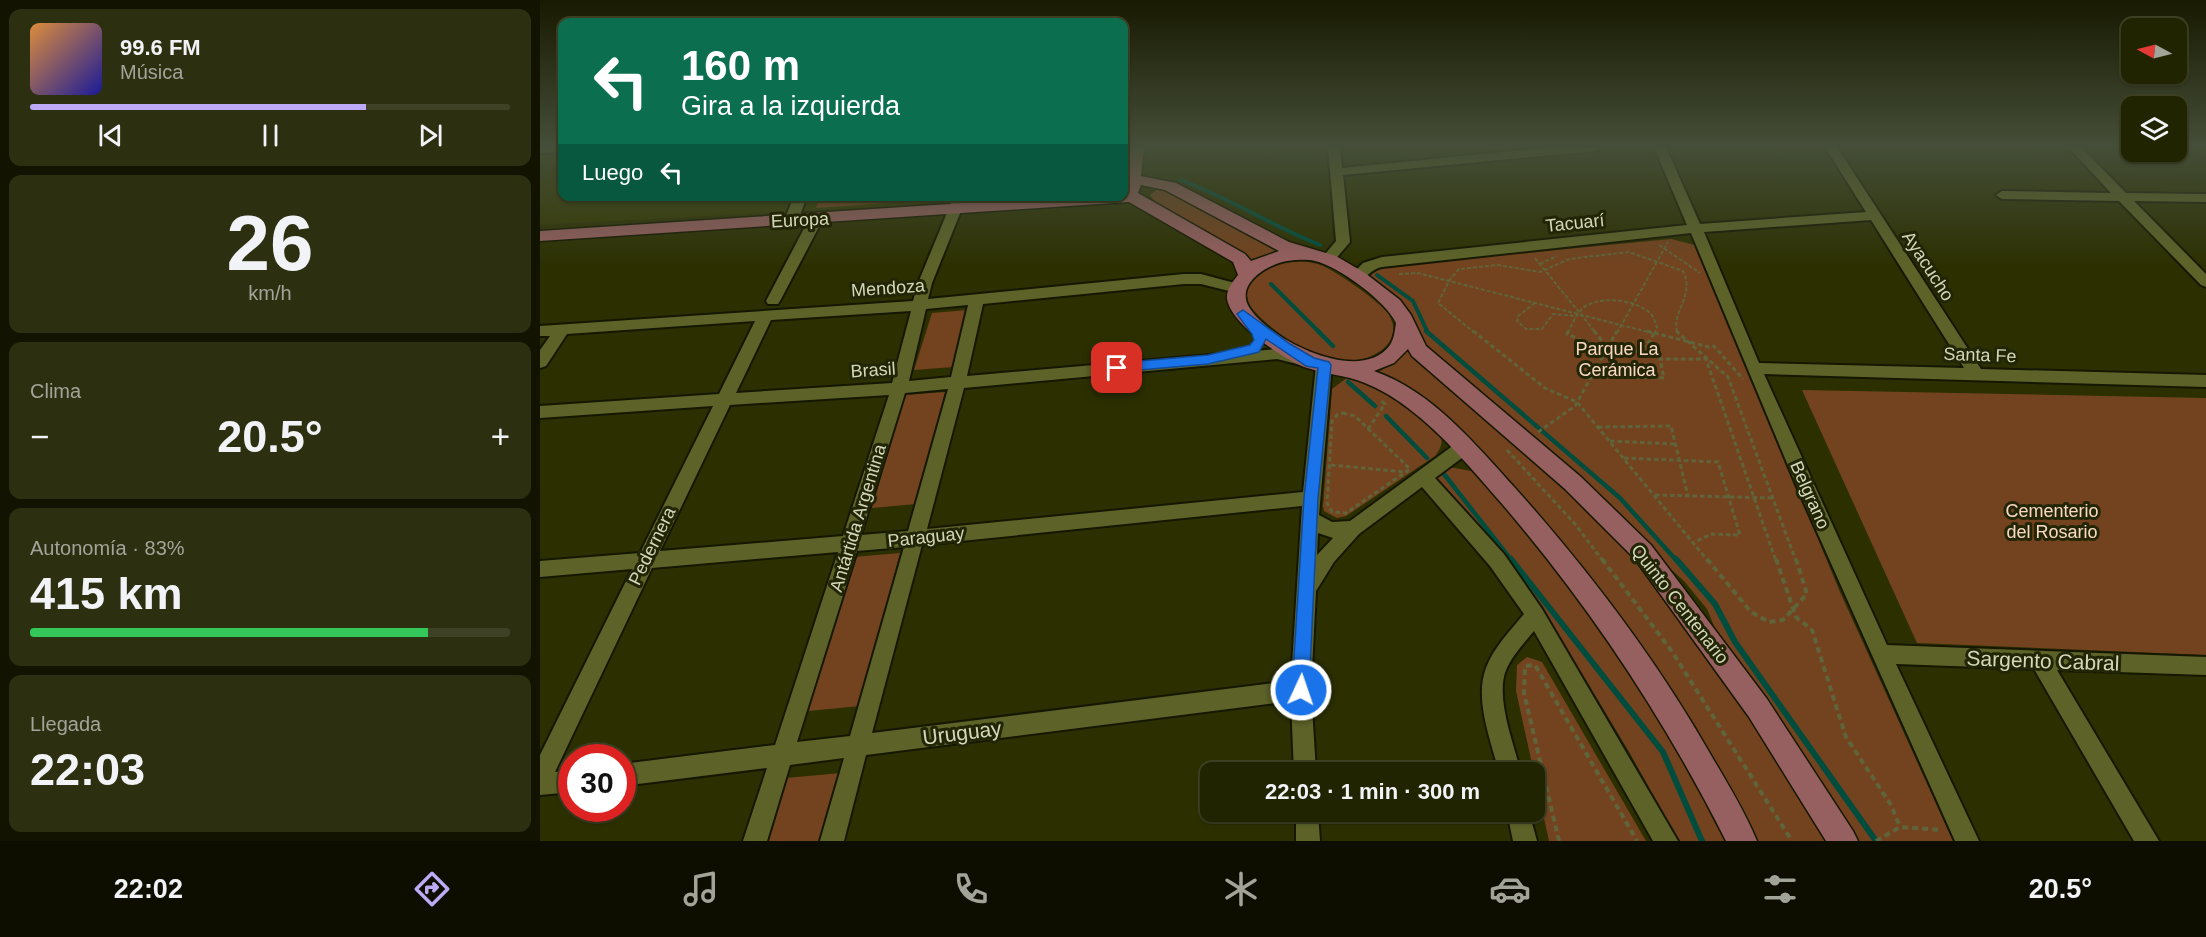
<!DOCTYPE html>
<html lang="es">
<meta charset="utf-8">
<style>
body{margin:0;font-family:Helvetica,sans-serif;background:#2d3010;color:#f1f3f6;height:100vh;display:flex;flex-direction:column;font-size:22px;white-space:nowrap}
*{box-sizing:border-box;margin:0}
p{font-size:20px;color:#a2a499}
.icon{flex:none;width:33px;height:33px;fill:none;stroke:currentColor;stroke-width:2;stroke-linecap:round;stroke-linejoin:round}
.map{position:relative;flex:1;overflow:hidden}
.side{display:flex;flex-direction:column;gap:9px;padding:9px;background:#121401;width:540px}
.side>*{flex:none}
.top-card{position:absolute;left:18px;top:18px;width:570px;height:183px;border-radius:12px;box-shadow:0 2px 4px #0004,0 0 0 2px #3e4123;background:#0b6e4f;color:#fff;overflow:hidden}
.needle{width:39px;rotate:277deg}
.fabs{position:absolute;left:1581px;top:18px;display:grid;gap:12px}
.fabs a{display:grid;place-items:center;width:66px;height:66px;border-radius:12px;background:#212401;box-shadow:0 2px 4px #0004,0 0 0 2px #3e4123;font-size:30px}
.speed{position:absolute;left:18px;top:744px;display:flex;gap:12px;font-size:30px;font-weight:700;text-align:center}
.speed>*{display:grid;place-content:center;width:78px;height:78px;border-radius:50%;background:#212401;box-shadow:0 2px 4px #0004,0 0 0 2px #3e4123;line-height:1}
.speed .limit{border:9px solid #d22;background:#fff;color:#111}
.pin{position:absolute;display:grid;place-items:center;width:51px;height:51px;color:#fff;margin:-26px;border-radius:12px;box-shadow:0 3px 9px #0006}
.me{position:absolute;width:66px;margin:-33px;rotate:3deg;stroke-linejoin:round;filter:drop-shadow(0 0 4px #0008)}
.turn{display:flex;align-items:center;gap:21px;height:126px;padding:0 24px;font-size:27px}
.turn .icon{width:78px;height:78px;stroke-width:2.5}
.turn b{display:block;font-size:42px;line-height:51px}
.then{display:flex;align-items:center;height:57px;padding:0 24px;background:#0003;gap:12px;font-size:22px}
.big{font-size:45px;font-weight:600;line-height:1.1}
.side .card{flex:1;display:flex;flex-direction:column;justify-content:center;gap:9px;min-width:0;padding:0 21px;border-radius:12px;background:#2d3010}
.side .dial{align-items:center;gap:0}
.dial b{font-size:78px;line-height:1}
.song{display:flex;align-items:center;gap:18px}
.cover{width:72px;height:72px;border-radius:9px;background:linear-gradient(135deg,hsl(30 70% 55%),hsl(240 70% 35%))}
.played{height:6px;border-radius:3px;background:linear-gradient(90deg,#bcaaf6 70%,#3e4123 70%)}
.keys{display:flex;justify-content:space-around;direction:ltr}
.heat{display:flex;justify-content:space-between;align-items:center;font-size:33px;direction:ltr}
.charge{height:9px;border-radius:4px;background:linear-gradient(90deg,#34c759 83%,#3e4123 0)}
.trip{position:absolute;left:660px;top:762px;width:345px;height:60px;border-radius:12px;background:#212401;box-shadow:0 2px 4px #0004,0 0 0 2px #3e4123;font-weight:600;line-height:60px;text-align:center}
.tabs{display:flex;height:96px;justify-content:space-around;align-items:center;background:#0d0e00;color:#a2a499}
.tabs .icon{width:42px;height:42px}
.tabs .selected{color:#bcaaf6}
.tabs b{font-size:27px;color:#f1f3f6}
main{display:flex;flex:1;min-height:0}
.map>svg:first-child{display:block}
</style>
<main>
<section class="side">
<div class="card">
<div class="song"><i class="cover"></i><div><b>99.6 FM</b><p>Música</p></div></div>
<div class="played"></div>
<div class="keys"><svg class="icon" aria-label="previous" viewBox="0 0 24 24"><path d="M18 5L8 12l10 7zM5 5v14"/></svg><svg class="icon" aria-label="pause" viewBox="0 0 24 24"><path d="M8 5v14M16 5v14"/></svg><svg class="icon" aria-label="next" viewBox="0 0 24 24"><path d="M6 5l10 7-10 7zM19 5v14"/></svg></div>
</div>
<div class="card dial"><b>26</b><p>km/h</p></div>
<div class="card"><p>Clima</p>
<div class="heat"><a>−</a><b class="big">20.5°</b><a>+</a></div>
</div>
<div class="card"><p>Autonomía · 83%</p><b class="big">415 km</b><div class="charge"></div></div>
<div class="card"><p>Llegada</p><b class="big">22:03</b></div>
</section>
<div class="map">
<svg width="1666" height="841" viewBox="0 0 1666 841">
<rect width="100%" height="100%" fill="#2c3001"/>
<path fill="#343900" d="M0 147H22V196L520 197 0 225Z"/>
<g fill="#73431f">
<path d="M618 189 645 199 741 251 712 260 621 210 610 195Z"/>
<path d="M281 197V196L408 197 407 199 276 208Z"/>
<path d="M1131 239 1155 245 1163 261 1300 592 1413 841H1314L1179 638 1167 609 1144 581 886 350 874 326 870 311 828 273 835 267Z"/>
<path d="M761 261C768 262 776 263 783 266 797 272 842 303 849 315 866 344 828 363 805 361 795 361 782 357 773 354 757 347 716 319 709 303 696 274 742 262 761 261Z"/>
<path d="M428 310 413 367 374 370 392 313Z"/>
<path d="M867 351 982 447 1083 541 1190 681 1290 841H1211L1140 712 889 405 838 372 854 363Z"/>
<path d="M808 377 849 391 900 431C903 441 902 447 895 456L806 516 797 518 784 511 783 506 792 389Z"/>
<path d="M1262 390 1666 398V655L1377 643Z"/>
<path d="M405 392 376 504 332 508 365 395Z"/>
<path d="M909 467 931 471 948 482 1055 615 1193 841H1139L1088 750 1017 632 935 522 899 484 896 474Z"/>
<path d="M360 553 320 706 268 711 314 557Z"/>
<path d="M987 657 1002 662 1106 841H1009L976 691 977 665Z"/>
<path d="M301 773 282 841H227L246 778Z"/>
</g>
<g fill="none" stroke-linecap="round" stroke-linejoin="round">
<g stroke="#004d3e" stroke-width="4">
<path d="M641 180C689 198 732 226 780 245"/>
<path d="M837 275 873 301 888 333"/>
<path d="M731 284 780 333"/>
</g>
<g stroke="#004d3e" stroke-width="4.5">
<path d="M778 331 793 346"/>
<path d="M886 331 1080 498 1137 561"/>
<path d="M808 382 835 406"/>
<path d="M846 416 887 458"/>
<path d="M904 474 972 561"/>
</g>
<g stroke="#004d3e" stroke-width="6">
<path d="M971 559 1123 752 1162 841"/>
<path d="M1136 559 1175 604 1195 642 1336 841"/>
</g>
<defs>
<g id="minor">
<path d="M0 147H22V152L0 153Z"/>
<path d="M788 147H800L802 168 1015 147H1061L1055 151 803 175 810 242 793 262 788 263 781 259 796 241Z"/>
<path d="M1114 147H1126L1160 224 1326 212 1285 147H1297L1441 369 1666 375V387L1224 374 1347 645 1666 657V675L1517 670 1619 841H1594L1494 669 1356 664 1439 841H1415L1257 487 1151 233 842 267C831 269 826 279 816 282L809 277 823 263 842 257 1147 225ZM1331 220 1424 368 1219 363 1164 232Z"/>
<path d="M1528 147H1541L1586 193 1666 194V202L1594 201 1666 274V287L1661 285 1579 201 1462 199 1456 195 1462 191 1571 193Z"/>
<path d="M254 196H267L258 221 251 225 244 221Z"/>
<path d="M414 196H427L392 283 388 299 644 274H661L702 285 704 288 697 293 661 284H644L443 304 427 376 737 349 766 355 769 359 766 363 761 365 737 359 424 388 387 529 763 492 776 365 778 361H790L792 365 779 515 792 522 810 521 918 442 924 440 930 442 932 447 930 452 895 478 964 554 1002 609 1138 841H1113L994 631C984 643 972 656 966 670 955 697 974 745 981 772H959C951 741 934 699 946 668 954 647 970 631 984 614L950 566 882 487 819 534 794 562 776 591 771 690 776 772H754L751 701 326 755 304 841H280L304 758 250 765 227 841H203L227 768 82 786V764L235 745 298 552 112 568 15 772 32 770V792L0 795V755L92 569 0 577V561L100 553 173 406 0 418V406L179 394 215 321 27 334 6 366 0 368V350L10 336H0V326L373 301 378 283ZM428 305 411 377 369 381 386 309ZM371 311 352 383 196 393 231 320ZM408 389 368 531 321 535 365 393ZM349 395 303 536 120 551 190 405ZM762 506 751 681 332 733 382 545ZM778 533 793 538 777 555ZM364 547 310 736 257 742 317 551Z"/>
<path d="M276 215 283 219 240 301 238 304H228L226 301 269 219Z"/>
<path d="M756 812H778L780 841H756Z"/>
<path d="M967 812H989L997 841H973Z"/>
</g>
<path id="major" d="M588 147H604L601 176 636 183 749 242 796 256 825 273 860 300 871 315 886 346 1041 477 1111 545 1227 699 1313 831 1318 841H1286L1209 717 1095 559 1025 489 872 356 868 349 854 363 834 371C892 391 936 445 976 489 1050 572 1117 660 1172 757 1188 784 1205 812 1217 841H1186C1125 720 1051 608 963 505 933 471 904 435 868 408 855 398 840 389 825 383 805 375 784 374 764 367 742 358 691 324 687 299 686 290 693 281 698 275L693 262 589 202 0 241V231L531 196H584ZM601 185 625 190 739 251 711 261 705 254 598 193ZM747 261C756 260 766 259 775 261 798 266 846 301 856 323 855 330 854 339 850 345 820 386 729 340 709 307 695 283 729 264 747 261Z"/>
</defs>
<use href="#minor" stroke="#151700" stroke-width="4"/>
<use href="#major" stroke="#151700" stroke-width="3"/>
<g stroke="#60643a" stroke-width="2" stroke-dasharray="4 2" stroke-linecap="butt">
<path d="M1119 245 1160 273"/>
<path d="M995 258 1056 333"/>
<path d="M1000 264 1017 256"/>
<path d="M859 274 878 273 1112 333"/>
<path d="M995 303 978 316 977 321 986 329H1002L1013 314 1037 316"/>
<path d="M935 333 898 303 909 281 919 269 958 265 1000 272 1029 259 1089 252 1143 271C1156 295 1129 316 1138 333"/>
<path d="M1028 333C1032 324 1036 315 1043 308 1059 295 1096 299 1111 314 1114 317 1115 323 1117 327L1115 333"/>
<path d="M1077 333 1128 242"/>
</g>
<g stroke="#60643a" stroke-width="3" stroke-dasharray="4.5 3" stroke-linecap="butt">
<path d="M933 331 1005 388 1037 402 1168 561"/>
<path d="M1028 331 1027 334C1056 346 1098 372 1115 331"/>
<path d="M1054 331 1068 348"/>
<path d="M1107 331 1169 347 1174 346 1203 379"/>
<path d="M1136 331 1188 377 1256 561"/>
<path d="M1052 376 1124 378 1120 359H1166L1236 561"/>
<path d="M803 413 815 416 870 469 806 513 792 512 787 503 792 421 797 415Z"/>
<path d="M1058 427 1131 426 1148 496"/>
<path d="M828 429 845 404 840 400"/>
<path d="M998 432 1035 406 1077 331"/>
<path d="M1070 441 1135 444"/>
<path d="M967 450 1035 524 1063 561"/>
<path d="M1084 458 1178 462 1200 535 1171 534 1155 542"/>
<path d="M791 465 865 472"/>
<path d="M1115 495 1233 498"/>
</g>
<g stroke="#60643a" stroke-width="4" stroke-dasharray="6 4" stroke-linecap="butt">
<path d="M1062 559 1131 650 1252 841"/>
<path d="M1167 559 1211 612 1229 622 1243 620 1267 594 1256 559"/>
<path d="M1236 559 1256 617 1272 630 1306 737 1351 805 1360 827"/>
<path d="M1019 841 984 693 985 666 995 665 1097 841"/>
<path d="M1336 841 1360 827 1402 830"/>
</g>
<use href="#minor" fill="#5d6328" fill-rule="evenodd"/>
<use href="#major" fill="#965f60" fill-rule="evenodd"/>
</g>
<linearGradient id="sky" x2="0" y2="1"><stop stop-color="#181a01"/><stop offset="0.55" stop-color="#454e38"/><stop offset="1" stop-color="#454e38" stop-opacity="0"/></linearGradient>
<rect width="1666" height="265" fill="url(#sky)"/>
<path fill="#1a73e8" stroke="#114b97" stroke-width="1.5" d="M703 310 750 344 774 358 789 362 791 365 778 498 769 690 767 695 761 698 755 695 752 690 764 498 778 368 766 366 726 339 719 352 668 364 577 372 571 368 577 363 668 355 710 345 714 340 712 334 697 314Z"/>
<g text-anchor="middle" stroke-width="6" stroke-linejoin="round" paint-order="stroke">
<g font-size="18" fill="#d3d8ba" stroke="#232606">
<text transform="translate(260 220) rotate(-3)" y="6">Europa</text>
<text transform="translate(1035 223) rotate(-6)" y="6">Tacuarí</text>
<text transform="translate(1388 266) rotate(57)" y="6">Ayacucho</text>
<text transform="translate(348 288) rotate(-4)" y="6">Mendoza</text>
<text transform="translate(1440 355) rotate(2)" y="6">Santa Fe</text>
<text transform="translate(333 370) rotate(-4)" y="6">Brasil</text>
<text transform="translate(1270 495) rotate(66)" y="6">Belgrano</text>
<text transform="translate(318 518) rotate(-73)" y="6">Antártida Argentina</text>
<text transform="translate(386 537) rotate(-6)" y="6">Paraguay</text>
<text transform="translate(112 546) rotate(-64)" y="6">Pedernera</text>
<text transform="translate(1140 604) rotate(52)" y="6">Quinto Centenario</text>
</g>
<g font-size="18" fill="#fad8c3" stroke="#232606">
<text x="1077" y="355">Parque La<tspan x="1077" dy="21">Cerámica</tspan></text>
<text x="1512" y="517">Cementerio<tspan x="1512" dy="21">del Rosario</tspan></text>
</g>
<g font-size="21" fill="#d3d8ba" stroke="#232606">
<text transform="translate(1503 661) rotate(2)" y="7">Sargento Cabral</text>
<text transform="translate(422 733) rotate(-7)" y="7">Uruguay</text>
</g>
</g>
</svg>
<div class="fabs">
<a><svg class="needle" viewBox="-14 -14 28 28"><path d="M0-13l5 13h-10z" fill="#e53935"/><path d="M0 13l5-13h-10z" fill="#a2a499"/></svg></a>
<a><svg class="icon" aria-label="layers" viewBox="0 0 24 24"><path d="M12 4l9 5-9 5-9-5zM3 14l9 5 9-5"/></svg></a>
</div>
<div class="speed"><div class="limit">30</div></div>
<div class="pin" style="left:577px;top:368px;background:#d93025"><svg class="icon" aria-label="arrive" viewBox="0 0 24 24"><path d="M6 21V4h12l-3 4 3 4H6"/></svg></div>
<svg class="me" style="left:761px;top:690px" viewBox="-20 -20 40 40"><circle r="17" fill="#1a73e8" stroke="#fff" stroke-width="3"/><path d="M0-11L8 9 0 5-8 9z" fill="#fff"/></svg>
<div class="trip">22:03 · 1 min · 300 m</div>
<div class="top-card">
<div class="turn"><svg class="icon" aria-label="left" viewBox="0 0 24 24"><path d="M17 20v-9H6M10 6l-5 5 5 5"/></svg><div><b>160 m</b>Gira a la izquierda</div></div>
<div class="then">Luego<svg class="icon" aria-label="left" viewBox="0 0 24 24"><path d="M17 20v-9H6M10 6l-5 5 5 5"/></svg></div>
</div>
</div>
</main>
<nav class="tabs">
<b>22:02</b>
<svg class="icon selected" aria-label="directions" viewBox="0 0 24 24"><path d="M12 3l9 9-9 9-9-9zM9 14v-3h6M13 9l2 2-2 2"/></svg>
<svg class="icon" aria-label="music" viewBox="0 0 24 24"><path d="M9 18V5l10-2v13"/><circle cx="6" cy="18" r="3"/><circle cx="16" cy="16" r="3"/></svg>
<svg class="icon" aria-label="phone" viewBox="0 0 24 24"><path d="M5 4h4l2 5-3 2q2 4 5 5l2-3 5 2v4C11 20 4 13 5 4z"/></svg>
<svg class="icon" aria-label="climate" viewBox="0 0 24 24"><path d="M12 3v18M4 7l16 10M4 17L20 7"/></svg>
<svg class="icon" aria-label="car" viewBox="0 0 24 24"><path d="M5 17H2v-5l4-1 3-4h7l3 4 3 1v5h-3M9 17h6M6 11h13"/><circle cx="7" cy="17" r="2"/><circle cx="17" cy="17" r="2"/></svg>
<svg class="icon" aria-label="filters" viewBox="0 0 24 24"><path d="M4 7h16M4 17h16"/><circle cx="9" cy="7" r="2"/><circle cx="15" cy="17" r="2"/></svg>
<b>20.5°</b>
</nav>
